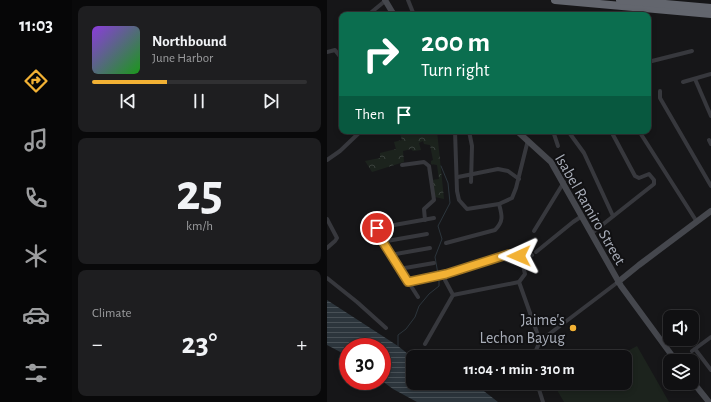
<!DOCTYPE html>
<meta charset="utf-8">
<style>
body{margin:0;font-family:"Alegreya Sans",sans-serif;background:#1e1e20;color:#f1f3f6;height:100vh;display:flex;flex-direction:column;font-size:15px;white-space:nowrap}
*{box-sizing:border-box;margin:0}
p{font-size:13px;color:#9c9d9f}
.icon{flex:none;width:22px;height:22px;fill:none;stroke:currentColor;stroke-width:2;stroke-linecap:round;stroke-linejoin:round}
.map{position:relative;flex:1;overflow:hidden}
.side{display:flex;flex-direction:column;gap:6px;padding:6px;background:#09090a;width:255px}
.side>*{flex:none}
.guide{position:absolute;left:12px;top:12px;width:312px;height:122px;border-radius:8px;box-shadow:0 2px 6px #0003,0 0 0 1px #303032;background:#0b6e4f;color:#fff;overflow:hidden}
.tools{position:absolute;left:336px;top:310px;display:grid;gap:8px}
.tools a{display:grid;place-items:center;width:36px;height:36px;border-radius:8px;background:#101012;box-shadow:0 2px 6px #0003,0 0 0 1px #303032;font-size:20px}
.speed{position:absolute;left:12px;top:338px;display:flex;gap:8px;font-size:20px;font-weight:700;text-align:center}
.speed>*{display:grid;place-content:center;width:52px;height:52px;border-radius:50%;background:#101012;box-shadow:0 2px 6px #0003,0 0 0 1px #303032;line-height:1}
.speed .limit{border:6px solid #d22;background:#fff;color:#111}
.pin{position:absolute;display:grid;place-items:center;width:34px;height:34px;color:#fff;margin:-17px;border:2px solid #fff;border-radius:50%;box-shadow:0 1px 4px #0007}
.me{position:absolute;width:44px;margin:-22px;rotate:269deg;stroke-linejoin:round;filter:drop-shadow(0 0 3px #0008)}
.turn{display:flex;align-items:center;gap:14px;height:84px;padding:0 16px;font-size:18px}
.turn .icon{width:52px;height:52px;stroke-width:2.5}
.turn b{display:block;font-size:28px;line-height:34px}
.then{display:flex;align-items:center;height:38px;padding:0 16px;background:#0003;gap:8px;font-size:15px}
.big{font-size:30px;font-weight:600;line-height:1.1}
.side .widget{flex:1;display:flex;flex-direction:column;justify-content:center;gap:6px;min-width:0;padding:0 14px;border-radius:8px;background:#1e1e20}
.side .dial{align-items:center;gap:0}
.dial b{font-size:52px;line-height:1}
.song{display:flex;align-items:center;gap:12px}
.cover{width:48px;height:48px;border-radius:6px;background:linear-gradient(135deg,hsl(270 70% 55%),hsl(120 70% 35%))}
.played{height:4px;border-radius:2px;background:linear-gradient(90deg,#f2b134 35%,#303032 35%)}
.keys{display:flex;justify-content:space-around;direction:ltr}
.heat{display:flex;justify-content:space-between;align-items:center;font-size:22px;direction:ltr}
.trip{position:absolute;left:79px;top:350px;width:226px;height:40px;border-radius:8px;background:#101012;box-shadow:0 2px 6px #0003,0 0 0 1px #303032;font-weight:600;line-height:40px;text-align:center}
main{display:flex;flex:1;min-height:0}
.menu{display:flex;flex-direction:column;width:72px;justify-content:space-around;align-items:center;background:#060607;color:#9c9d9f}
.menu .icon{width:28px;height:28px}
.menu .current{color:#f2b134}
.menu b{font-size:18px;color:#f1f3f6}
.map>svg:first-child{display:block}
</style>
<main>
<nav class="menu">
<b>11:03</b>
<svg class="icon current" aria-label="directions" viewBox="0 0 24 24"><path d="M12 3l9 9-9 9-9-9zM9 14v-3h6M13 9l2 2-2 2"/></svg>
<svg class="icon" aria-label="music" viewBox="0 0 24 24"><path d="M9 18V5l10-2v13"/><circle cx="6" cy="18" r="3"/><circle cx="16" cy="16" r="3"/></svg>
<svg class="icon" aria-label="phone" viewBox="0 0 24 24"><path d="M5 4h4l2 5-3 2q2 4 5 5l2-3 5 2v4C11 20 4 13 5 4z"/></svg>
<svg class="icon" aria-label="climate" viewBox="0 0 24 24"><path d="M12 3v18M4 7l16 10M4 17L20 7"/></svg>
<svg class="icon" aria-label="car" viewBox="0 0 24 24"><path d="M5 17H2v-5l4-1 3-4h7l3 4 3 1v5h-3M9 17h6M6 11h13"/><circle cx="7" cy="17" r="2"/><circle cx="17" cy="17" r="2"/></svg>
<svg class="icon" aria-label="filters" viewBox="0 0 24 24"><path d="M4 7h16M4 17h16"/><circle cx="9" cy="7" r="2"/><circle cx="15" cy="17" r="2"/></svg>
</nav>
<section class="side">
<div class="widget">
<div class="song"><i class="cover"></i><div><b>Northbound</b><p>June Harbor</p></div></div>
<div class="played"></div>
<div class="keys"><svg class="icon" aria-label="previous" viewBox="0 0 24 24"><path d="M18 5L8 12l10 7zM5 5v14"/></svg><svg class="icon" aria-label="pause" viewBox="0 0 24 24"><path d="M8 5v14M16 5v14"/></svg><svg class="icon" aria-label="next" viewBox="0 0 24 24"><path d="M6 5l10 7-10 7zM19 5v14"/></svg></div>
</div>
<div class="widget dial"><b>25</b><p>km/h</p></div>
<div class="widget"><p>Climate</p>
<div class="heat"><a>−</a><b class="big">23°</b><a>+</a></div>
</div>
</section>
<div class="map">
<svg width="384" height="402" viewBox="0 0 384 402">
<defs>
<pattern id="forest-crowns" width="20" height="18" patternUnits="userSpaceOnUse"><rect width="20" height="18" fill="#1c231d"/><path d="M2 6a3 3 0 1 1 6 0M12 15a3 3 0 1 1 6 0" fill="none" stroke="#3a403c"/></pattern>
<pattern id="water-rules" width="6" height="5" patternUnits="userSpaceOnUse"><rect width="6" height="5" fill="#2c353c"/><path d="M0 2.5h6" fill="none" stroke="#485056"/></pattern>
</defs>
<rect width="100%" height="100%" fill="#161618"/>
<path fill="url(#forest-crowns)" d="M72 131H110L117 199 108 197 105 180 112 179 110 165 104 164V161L106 160 103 145 97 144 96 141 92 143 94 150 86 151 84 149 76 151 77 162 45 172 38 161 53 158V153L69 149 67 142 75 140Z"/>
<path fill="#1c231d" d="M310 346 342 402H237L230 390 243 383H298V357H289Z"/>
<path fill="url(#water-rules)" d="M0 300 71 346 86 358V383H142L153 388 171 402H90L66 389 55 381V347H21V356L0 345Z"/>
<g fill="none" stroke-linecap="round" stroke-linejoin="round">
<g stroke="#2c353c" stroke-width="1">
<path d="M111 274 108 257 115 239 111 226 123 203 121 183 114 166"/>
<path d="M71 346V335L79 329 88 317 92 306 102 294 112 286V277"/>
</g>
<g stroke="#37383d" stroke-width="4">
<path d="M81 0 87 15"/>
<path d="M41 15 58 1"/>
<path d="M0 52 8 50 15 59"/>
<path d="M321 62 365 51"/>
<path d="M368 79 384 116"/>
<path d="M356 82 384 74"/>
<path d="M333 91V98L384 186"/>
<path d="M128 131 130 191 132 200 140 209 172 204 185 198 189 188 201 140"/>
<path d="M142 131 145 146 144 182"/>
<path d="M226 131 231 146"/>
<path d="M241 131 257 153 286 216"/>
<path d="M312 131 370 222"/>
<path d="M382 140 384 144"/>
<path d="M0 160 13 151 34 131"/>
<path d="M75 165 97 162 102 166 107 200 97 209 98 220"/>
<path d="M131 177 171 169 181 171 192 179"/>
<path d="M0 219 10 238 8 241 0 248"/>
<path d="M207 231 237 182"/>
<path d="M265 233 327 184V180L322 174 312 178 308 176 284 131"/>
<path d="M54 242 100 234"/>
<path d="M119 243 168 230C177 221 175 215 172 204"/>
<path d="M209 252 246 222 255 216"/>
<path d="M63 255 103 248"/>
<path d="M72 269 107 263"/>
<path d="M0 278 30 302 59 328"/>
<path d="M81 282 119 274"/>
<path d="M192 282 213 341"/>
<path d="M126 295 118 280 119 274 186 254 192 257 195 261"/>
<path d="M91 297 49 231 50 228 107 218"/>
<path d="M98 344 126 295 192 282 198 274 195 261 205 255"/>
<path d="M368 349 384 370"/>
<path d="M365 351 384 337"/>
<path d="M206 357 213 341 291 282"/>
<path d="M210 383 216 402"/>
</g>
<g stroke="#45474d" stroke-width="6">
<path d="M58 0 67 15"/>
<path d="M190 131 224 162 294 286 349 361"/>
<path d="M291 282 312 265 384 211"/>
<path d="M365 381 382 402"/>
</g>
<g stroke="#63666e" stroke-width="8">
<path d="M228 0 384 14"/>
<path d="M293 0 384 8"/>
</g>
</g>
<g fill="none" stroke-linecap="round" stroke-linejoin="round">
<defs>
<path id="route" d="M50 228 49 231 81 282 119 274 182 254H186L192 256"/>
</defs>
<use href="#route" stroke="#9d7322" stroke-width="10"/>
<use href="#route" stroke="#f2b134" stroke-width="7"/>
</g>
<circle fill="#f2b134" stroke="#111113" stroke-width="1.5" cx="246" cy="328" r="4"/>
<g text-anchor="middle" stroke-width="4" stroke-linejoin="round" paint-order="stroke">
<g font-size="16" fill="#a8adb8" stroke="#111113">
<text transform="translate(264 209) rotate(60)" y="6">Isabel Ramiro Street</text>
</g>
<g font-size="16" fill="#a8adb8" stroke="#111113" text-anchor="end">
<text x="238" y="325">Jaime's<tspan x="238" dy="18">Lechon Bayug</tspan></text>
</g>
</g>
</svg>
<div class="tools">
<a><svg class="icon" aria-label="sound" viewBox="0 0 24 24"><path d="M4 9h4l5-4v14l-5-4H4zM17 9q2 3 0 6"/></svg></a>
<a><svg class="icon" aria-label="layers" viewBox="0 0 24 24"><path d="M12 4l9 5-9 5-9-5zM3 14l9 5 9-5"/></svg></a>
</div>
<div class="speed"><div class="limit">30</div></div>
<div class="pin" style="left:50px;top:228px;background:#d93025"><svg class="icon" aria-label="arrive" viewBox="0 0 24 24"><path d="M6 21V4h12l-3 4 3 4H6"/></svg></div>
<svg class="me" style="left:192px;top:256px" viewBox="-20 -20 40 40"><path d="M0-17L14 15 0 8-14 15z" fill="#f2b134" stroke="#fff" stroke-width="4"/></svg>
<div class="trip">11:04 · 1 min · 310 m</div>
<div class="guide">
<div class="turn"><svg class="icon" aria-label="right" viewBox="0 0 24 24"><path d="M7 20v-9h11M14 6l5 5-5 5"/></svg><div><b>200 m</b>Turn right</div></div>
<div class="then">Then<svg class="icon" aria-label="arrive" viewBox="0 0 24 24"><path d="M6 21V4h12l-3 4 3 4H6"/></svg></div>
</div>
</div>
</main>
